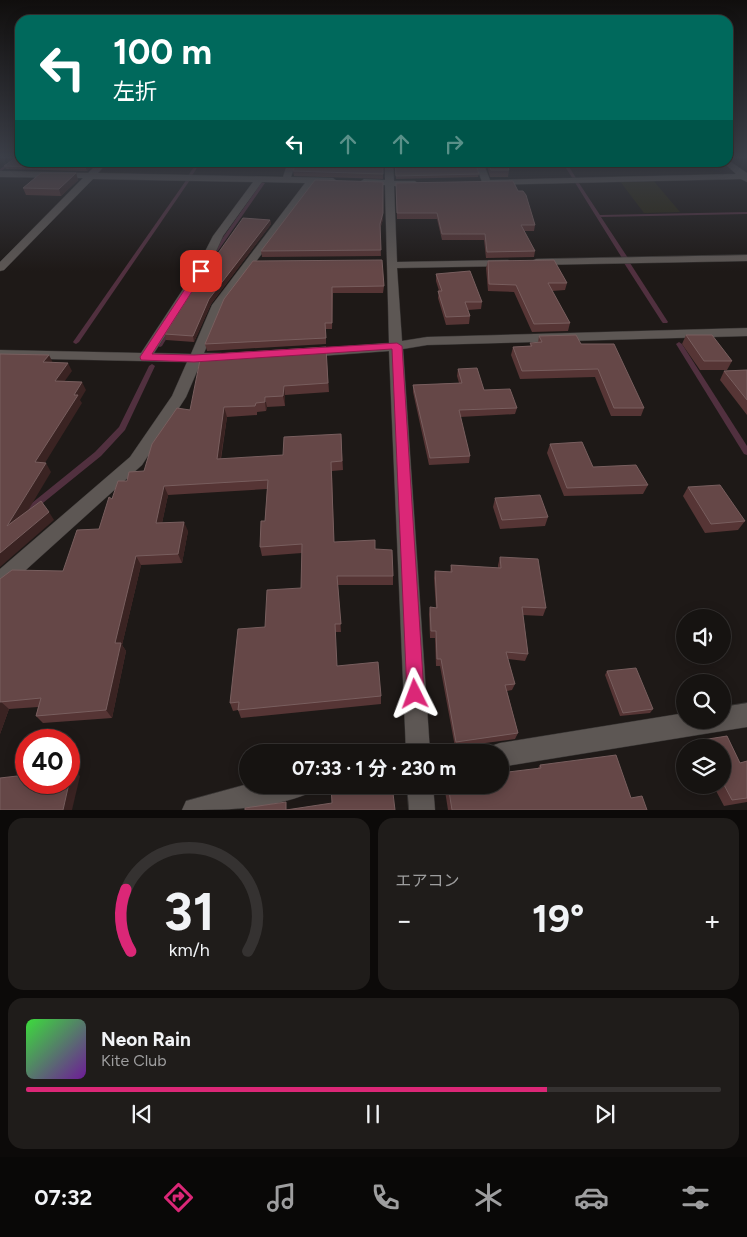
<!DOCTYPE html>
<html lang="ja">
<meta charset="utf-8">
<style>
body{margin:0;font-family:Figtree,"Noto Sans JP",sans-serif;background:#1f1c1a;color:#f1f3f6;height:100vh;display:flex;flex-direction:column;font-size:19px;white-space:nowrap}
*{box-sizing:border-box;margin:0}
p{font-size:16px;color:#9e9e9f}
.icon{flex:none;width:28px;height:28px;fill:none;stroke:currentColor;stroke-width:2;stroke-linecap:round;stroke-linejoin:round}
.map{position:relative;height:810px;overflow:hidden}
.sheet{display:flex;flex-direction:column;gap:8px;padding:8px;background:#0c0a09;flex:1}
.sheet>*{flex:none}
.banner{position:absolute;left:15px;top:15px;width:718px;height:152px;border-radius:15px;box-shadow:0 2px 12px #0003,0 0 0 1px #353231;background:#00695c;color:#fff;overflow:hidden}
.tools{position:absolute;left:676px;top:609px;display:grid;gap:10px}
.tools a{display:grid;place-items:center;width:55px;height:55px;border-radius:50%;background:#161311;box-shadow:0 2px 12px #0003,0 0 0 1px #353231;font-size:25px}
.speed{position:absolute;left:15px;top:729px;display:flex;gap:10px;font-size:25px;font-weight:700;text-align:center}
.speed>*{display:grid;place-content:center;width:65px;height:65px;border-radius:50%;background:#161311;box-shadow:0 2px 12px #0003,0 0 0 1px #353231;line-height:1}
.speed .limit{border:8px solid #d22;background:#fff;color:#111}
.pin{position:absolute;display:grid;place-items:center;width:42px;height:42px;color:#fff;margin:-21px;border-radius:10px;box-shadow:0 2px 8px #0006}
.me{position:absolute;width:55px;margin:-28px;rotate:357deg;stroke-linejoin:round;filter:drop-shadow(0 0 4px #0008)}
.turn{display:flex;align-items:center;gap:18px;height:105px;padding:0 15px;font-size:22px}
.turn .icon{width:65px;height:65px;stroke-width:2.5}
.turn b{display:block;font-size:35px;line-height:42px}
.lanes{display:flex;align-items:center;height:48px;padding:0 15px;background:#0003;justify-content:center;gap:25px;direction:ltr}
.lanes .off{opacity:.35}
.big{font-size:38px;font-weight:700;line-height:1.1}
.sheet .card{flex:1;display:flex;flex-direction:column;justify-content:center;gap:8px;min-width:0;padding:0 18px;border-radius:15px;background:#1f1c1a}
.sheet .dial{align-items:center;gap:0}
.dial svg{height:130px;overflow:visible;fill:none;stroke:#353231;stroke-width:7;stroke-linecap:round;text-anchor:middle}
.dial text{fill:#f1f3f6;stroke:none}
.song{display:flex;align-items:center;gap:15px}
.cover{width:60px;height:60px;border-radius:8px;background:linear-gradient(135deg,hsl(120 70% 55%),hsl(280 70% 35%))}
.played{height:5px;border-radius:2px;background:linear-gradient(90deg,#db2777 75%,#353231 75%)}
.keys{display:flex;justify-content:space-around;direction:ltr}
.heat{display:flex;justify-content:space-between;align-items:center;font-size:28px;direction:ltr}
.sheet .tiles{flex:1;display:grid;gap:8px;grid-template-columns:1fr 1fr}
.card:last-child{grid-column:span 2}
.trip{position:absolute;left:239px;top:744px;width:270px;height:50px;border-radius:25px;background:#161311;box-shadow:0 2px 12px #0003,0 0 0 1px #353231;font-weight:700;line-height:50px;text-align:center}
.tab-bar{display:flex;height:80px;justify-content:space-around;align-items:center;background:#090807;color:#9e9e9f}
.tab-bar .icon{width:35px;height:35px}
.tab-bar .active{color:#db2777}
.tab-bar b{font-size:22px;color:#f1f3f6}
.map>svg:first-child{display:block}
</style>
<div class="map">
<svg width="747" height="810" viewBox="0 0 747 810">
<rect width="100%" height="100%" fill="#1e1917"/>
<path fill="#292612" d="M652 179 680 212 644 213 619 180Z"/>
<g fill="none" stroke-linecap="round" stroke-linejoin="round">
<g fill="#51303f" fill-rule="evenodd">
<path d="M15 158H19L0 172V169Z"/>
<path d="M197 162H201L191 177H189L188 176Z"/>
<path d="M562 162H566L576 178 575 179H573Z"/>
<path d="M187 179 190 180 79 342 76 344 74 343 73 342Z"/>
<path d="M575 180H577L600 215 747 212V214L601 217 628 258 625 260 622 258 574 181Z"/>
<path d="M262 182 265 183 218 251H214V250Z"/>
<path d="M627 261 630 263 668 322 667 323H663L662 322 624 263Z"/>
<path d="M170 326 173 328 162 346 160 347 158 346 157 345 168 327Z"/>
<path d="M679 342 682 344 747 446V455L744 454 676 344Z"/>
<path d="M152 364 155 366 125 430 101 456 33 511 30 512 27 511 26 509 27 507 95 452 119 427 149 366Z"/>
</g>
<defs>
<g id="minor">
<path d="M728 160 747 173V182L741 179 486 185 482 182 475 162H483L490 180 736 174 723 162H728Z"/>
<path d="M99 162H108L98 173 283 177 288 162H296L291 177 333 178 337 181 333 184 314 183 224 305 204 353H221L228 357 221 361 201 362 186 397 142 465 7 587 0 590V569L130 457 172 396 187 362 0 358V350L141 353 195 271 213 236 253 182 93 179 4 270 0 271V262L83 178 0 177V171L88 173ZM262 182 305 183 212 305 191 354 154 353 207 271 223 236Z"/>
<path d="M385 162H393L394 181H415L419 184 415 187 394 186 397 262 508 260 514 263 508 266 397 268 402 341 427 337 747 328V336L427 345 403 349 430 752H406L389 351 306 357 299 353 306 349 389 343 385 185H364L360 182 364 179 385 180Z"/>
<path d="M747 255V261L536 265 530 262 536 259Z"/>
<path d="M747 703V727L500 767V752H489L491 746 500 743 685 713V720H722V707Z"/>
<path d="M248 784 311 785 307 794C266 810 226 810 182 810L186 801Z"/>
<path d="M407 785H433L435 810H409Z"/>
</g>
</defs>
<use href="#minor" stroke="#373433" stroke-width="1"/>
<use href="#minor" fill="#5d5754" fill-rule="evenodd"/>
</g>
<g fill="#563535">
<path d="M96 162 87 171 6 169 4 166Z"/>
<path d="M383 162V179L294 176 293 171Z"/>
<path d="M395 162 479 174 478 177 396 179Z"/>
<path d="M486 162H506L509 170 508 177H490Z"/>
<path d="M76 173 78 180 61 196 26 195 23 188Z"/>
<path d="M396 183 535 225 534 231H524L535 251 534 257 486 258 484 240H442L437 219H397Z"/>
<path d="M383 219 380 229 381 256 262 257 261 251Z"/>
<path d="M270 220 271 224 211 304 194 342 166 340 165 334Z"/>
<path d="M253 261 384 286 383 293H333L332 329H326V344L207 351 205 344Z"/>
<path d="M488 261 567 283 565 290 552 291 570 323 568 331 532 332 514 292 488 291 486 268Z"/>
<path d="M436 274 482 302 481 309 468 310 470 316 469 324 446 325 438 298 439 291 436 281Z"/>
<path d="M686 335 732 361 727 370H700L682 344Z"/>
<path d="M539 336 581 344 644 408 641 416H611L595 377 520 379 511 355 513 347 530 346V343H538Z"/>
<path d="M326 347 329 392 285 395V406L267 407 266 411 257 412V415L227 417 221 459 283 455 341 434 343 470 332 471 334 542 375 549 393 576V585H338L341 632H335L337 666 381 696V704L241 718 238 710 233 711 230 703 265 627 301 588 302 553 262 556 260 547 265 521 267 489 168 495 162 523 188 531 182 563 141 565 122 645 126 651 112 718 43 723 36 716 38 707 9 709 0 734V579L63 571 99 529 112 499 127 481 144 471 190 410Z"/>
<path d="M458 369 484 390 517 408 515 414 460 417 470 456 469 463 429 465 413 392V385L459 383 457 376Z"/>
<path d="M747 370V415L720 380 724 371Z"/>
<path d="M550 444 593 467 648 485 643 494 564 496 547 453Z"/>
<path d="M688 487 745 521 738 530 705 533 683 496Z"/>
<path d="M495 498 548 517 545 526 500 529 493 507Z"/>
<path d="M500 557 546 608 543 616 523 615 528 654 525 661 508 659 515 684 512 690 507 691 518 733 515 739 455 747 440 666H436L435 638H430L429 614 430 607 436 608 434 578 435 571 450 572 451 565 498 568V565Z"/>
<path d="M607 671 653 709 650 713 620 716 605 675Z"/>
<path d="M727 736 740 763 747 761V802L724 806 713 785H722V748H695L694 747 702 740Z"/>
<path d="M540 765 631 798 647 810H448L445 791 447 785H500L538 768Z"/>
</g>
<g fill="#3a2322">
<path d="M92 162H96L87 171 86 168Z"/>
<path d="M76 173 78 180 61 196 59 189Z"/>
<path d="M383 213V219L380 230V224Z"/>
<path d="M270 220 271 224 211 304 194 342 193 336 209 299Z"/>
<path d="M49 355 53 363 43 362Z"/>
<path d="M68 363 72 371 59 389 55 381Z"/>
<path d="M82 382 86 390 80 400 82 403 40 471 35 462 74 395Z"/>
<path d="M284 386 285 395V406L283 396Z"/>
<path d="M265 397 267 407 266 411 265 402Z"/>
<path d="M224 407 227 417 219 468 217 459Z"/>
<path d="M46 463 51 472 14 534 7 526Z"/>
<path d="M164 486 168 495 160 532 156 523Z"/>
<path d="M49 512 54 520 0 567V553Z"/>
<path d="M184 522 188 531 182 563 178 554Z"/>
<path d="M136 556 141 565 122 645 126 651 112 718 106 710 115 643Z"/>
<path d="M0 701 9 709 0 734Z"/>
<path d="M72 770 80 776 72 810H63Z"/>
</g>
<g fill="#654747" stroke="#785e5e">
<path d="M15 158H20V162H92L86 168 4 166Z"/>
<path d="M297 162H383V174L293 171Z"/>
<path d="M395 162H475L479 174 396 176Z"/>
<path d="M488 162H506L509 170H491Z"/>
<path d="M41 173H76L59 189 23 188Z"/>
<path d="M315 180 383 182V213L380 224 381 250 261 251Z"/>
<path d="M513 181 518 191H523L526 195 535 225H521L535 251 487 252 485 234H442L437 213H397L396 183Z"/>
<path d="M243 218 270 220 209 299 193 336 165 334 197 283Z"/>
<path d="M382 260 384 286 332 287V323H325L326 338 205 344 224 299 253 261Z"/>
<path d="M554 260 567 283H548L570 323 534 324 516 285 489 284 488 261Z"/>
<path d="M470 271 482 302H465L470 316 446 317 438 291H442L436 274Z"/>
<path d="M576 335 581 344H614L644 408H614L598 369 522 371 513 347 532 346 530 343 542 342 539 336Z"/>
<path d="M686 335H712L732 361H704Z"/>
<path d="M326 347 328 383 284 386 283 396 265 397V402L256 403 255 406 224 407 217 459 283 455 284 437 341 434 342 461 331 462 334 542 375 540V549L392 550 393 576H337L341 624H335L337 666 378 662 381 696 238 710 239 702 230 703 238 629 265 627 267 590 301 588 302 544 260 547 261 521H265L268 480 164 486 156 523 184 522 178 554 136 556 115 643H121L106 710 36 716 41 698 0 702V579L12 570 63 571 77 530 99 529 109 497 112 499 118 481H127L129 472 144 471 152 444 177 408 190 410 201 355Z"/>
<path d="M0 354 49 355 43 362 68 363 55 381 82 382 74 395H78L35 462 46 463 7 526 41 501 49 512 0 553Z"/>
<path d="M477 368 484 390 510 389 517 408 459 410 470 456 430 458 413 385 462 383 458 369Z"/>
<path d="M747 370V400L724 371Z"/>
<path d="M582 442 593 467 636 465 648 485 567 488 550 444Z"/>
<path d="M720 485 745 521 711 524 688 487Z"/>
<path d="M540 495 548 517 502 520 495 498Z"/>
<path d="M500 557 538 559 546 608 522 607 528 654 506 652 515 684 505 685 518 733 456 742 441 659H437L436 631H431L430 607 437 608 435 571 452 572 451 565 501 568Z"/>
<path d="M636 668 653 709 623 713 607 671Z"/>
<path d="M727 736 740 763 747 761V798L732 800 722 781V748H705L702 740Z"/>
<path d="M616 755 631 798 642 796 647 810H452L448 785H500V773L541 768 540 765Z"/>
<path d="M69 770H72L63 810H0V778L26 775V782H69Z"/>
<path d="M338 785H392L395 810H286L332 803 331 786Z"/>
<path d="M286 802V810H245V808Z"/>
</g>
<linearGradient id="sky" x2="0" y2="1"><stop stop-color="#100e0d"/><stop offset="0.58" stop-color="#3b3e47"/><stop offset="1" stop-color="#3b3e47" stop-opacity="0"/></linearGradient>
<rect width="747" height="271" fill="url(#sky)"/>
<path fill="#db2777" stroke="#8e194d" d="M201 268 205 271 152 354 194 355 397 343 402 346 424 694 421 701 415 703 409 701 407 694 392 349 194 362 141 360 140 357 197 271Z"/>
</svg>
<div class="tools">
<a><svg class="icon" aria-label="sound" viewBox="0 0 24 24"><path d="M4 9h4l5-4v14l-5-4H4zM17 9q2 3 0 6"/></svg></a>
<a><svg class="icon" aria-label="search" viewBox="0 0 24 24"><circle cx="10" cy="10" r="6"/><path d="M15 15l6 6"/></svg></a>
<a><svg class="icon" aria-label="layers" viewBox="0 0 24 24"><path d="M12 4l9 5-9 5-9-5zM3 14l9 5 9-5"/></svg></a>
</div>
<div class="speed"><div class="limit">40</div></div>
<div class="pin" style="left:201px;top:271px;background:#d93025"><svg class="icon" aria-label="arrive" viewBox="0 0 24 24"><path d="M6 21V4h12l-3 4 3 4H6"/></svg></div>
<svg class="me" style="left:415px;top:694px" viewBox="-20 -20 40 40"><path d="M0-17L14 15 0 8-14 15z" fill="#db2777" stroke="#fff" stroke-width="4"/></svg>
<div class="trip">07:33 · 1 分 · 230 m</div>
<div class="banner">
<div class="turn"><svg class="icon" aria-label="left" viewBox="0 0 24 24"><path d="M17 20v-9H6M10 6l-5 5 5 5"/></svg><div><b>100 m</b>左折</div></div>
<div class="lanes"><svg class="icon" aria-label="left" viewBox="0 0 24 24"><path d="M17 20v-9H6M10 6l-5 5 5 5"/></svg><svg class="icon off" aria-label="ahead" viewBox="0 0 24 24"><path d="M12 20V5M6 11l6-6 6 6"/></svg><svg class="icon off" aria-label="ahead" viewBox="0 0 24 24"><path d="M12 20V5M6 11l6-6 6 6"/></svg><svg class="icon off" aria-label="right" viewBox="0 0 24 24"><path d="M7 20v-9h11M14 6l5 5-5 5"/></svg></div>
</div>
</div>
<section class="sheet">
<div class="tiles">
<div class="card dial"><svg viewBox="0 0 100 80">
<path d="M14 69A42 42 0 1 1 86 69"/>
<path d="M14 69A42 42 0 0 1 11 31" stroke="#db2777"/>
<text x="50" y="56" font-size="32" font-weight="700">31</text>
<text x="50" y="72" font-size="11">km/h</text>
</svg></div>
<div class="card"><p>エアコン</p>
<div class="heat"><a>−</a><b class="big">19°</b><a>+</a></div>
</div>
<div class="card">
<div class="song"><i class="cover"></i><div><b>Neon Rain</b><p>Kite Club</p></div></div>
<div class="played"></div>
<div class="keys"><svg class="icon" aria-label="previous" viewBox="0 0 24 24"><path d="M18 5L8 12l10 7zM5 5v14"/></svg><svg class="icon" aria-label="pause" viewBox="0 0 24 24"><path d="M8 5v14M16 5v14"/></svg><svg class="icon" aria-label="next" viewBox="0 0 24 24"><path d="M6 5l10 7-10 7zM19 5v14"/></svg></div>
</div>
</div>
</section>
<nav class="tab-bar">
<b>07:32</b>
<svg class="icon active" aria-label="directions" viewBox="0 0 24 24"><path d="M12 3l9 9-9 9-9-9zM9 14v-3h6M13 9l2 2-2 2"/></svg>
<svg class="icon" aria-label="music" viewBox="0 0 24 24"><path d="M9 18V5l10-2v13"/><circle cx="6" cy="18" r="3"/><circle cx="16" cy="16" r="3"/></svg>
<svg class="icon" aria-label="phone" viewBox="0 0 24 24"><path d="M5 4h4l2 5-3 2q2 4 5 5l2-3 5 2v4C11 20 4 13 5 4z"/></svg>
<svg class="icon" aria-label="climate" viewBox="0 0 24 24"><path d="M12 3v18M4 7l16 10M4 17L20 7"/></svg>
<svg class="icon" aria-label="car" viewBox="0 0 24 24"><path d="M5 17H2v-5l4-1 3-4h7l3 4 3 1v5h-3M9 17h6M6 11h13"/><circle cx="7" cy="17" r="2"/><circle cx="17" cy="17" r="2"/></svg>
<svg class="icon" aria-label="filters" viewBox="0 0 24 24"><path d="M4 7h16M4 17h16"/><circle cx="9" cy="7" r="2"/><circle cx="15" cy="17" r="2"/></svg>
</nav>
